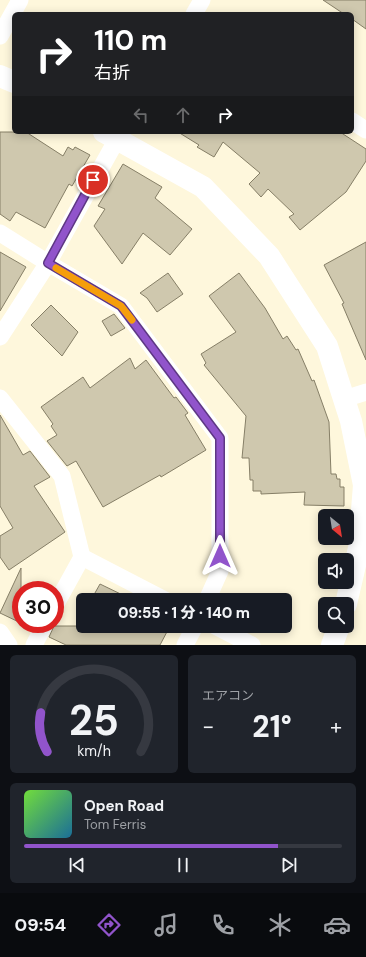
<!DOCTYPE html>
<html lang="ja">
<meta charset="utf-8">
<style>
body{margin:0;font-family:"DM Sans","Noto Sans JP",sans-serif;background:#20242c;color:#f1f3f6;height:100vh;display:flex;flex-direction:column;font-size:15px;white-space:nowrap}
*{box-sizing:border-box;margin:0}
p{font-size:13px;color:#9ea1a6}
.icon{flex:none;width:22px;height:22px;fill:none;stroke:currentColor;stroke-width:2;stroke-linecap:round;stroke-linejoin:round}
.map{position:relative;height:645px;overflow:hidden}
.sheet{display:flex;flex-direction:column;gap:10px;padding:10px;background:#0d0f14;flex:1}
.sheet>*{flex:none}
.hud{position:absolute;left:12px;top:12px;width:342px;height:122px;border-radius:6px;box-shadow:0 2px 10px #0003;background:#202124;color:#fff;overflow:hidden}
.needle{width:26px;rotate:150deg}
.buttons{position:absolute;left:318px;top:509px;display:grid;gap:8px}
.buttons a{display:grid;place-items:center;width:36px;height:36px;border-radius:6px;background:#171b24;box-shadow:0 2px 10px #0003;font-size:20px}
.speed{position:absolute;left:12px;top:581px;display:flex;gap:8px;font-size:20px;font-weight:700;text-align:center}
.speed>*{display:grid;place-content:center;width:52px;height:52px;border-radius:50%;background:#171b24;box-shadow:0 2px 10px #0003;line-height:1}
.speed .limit{border:6px solid #d22;background:#fff;color:#111}
.pin{position:absolute;display:grid;place-items:center;width:34px;height:34px;color:#fff;margin:-17px;border:2px solid #fff;border-radius:50%;box-shadow:0 1px 4px #0007}
.me{position:absolute;width:44px;margin:-22px;rotate:0deg;stroke-linejoin:round;filter:drop-shadow(0 0 3px #0008)}
.turn{display:flex;align-items:center;gap:14px;height:84px;padding:0 16px;font-size:18px}
.turn .icon{width:52px;height:52px;stroke-width:2.5}
.turn b{display:block;font-size:28px;line-height:34px}
.lanes{display:flex;align-items:center;height:38px;padding:0 16px;background:#0003;justify-content:center;gap:20px;direction:ltr}
.lanes .off{opacity:.35}
.big{font-size:30px;font-weight:800;line-height:1.1}
.sheet .tile{flex:1;display:flex;flex-direction:column;justify-content:center;gap:6px;min-width:0;padding:0 14px;border-radius:6px;background:#20242c}
.sheet .dial{align-items:center;gap:0}
.dial svg{height:104px;overflow:visible;fill:none;stroke:#363941;stroke-width:7;stroke-linecap:round;text-anchor:middle}
.dial text{fill:#f1f3f6;stroke:none}
.song{display:flex;align-items:center;gap:12px}
.cover{width:48px;height:48px;border-radius:6px;background:linear-gradient(135deg,hsl(100 70% 55%),hsl(200 70% 35%))}
.played{height:4px;border-radius:2px;background:linear-gradient(90deg,#9154cb 80%,#363941 80%)}
.keys{display:flex;justify-content:space-around;direction:ltr}
.heat{display:flex;justify-content:space-between;align-items:center;font-size:22px;direction:ltr}
.sheet .tiles{flex:1;display:grid;gap:10px;grid-template-columns:1fr 1fr}
.tile:last-child{grid-column:span 2}
.trip{position:absolute;left:76px;top:593px;width:216px;height:40px;border-radius:6px;background:#171b24;box-shadow:0 2px 10px #0003;font-weight:800;line-height:40px;text-align:center}
.menu{display:flex;height:64px;justify-content:space-around;align-items:center;background:#090b0e;color:#9ea1a6}
.menu .icon{width:28px;height:28px}
.menu .active{color:#9154cb}
.menu b{font-size:18px;color:#f1f3f6}
.map>svg:first-child{display:block}
</style>
<div class="map">
<svg width="366" height="645" viewBox="0 0 366 645">
<rect width="100%" height="100%" fill="#fef7dc"/>
<g fill="#cfc8ae" stroke="#867f67">
<path d="M323 0H366V29L352 19V14H344Z"/>
<path d="M0 132H26L63 156 68 147 73 150 75 147 90 155 72 186 69 184 45 228 16 212 10 221 0 214Z"/>
<path d="M178 132H340L366 149V161L346 192 300 230 289 217 294 214 268 189 261 197 249 184 260 173 223 142 214 157 197 147 199 145Z"/>
<path d="M123 164 162 187 155 198 192 229 170 255 143 233 122 264 94 226 105 209 98 206Z"/>
<path d="M366 242V360L342 304 344 303 324 265Z"/>
<path d="M0 252 26 267 0 311Z"/>
<path d="M168 273 183 294 157 312 147 298 140 293Z"/>
<path d="M239 273 265 308 283 339 287 336 296 350 298 349 312 381 314 380 329 422 331 474H336L337 479H340V487H344V506L304 505 305 492 261 494V491H253V480H250L249 458H242L246 416 204 365 206 363 201 354 236 332 209 296Z"/>
<path d="M51 305 78 332 62 356 31 325Z"/>
<path d="M114 314 125 328 111 336 102 321Z"/>
<path d="M130 358 135 369 146 360 174 398 176 397 188 413 185 415 206 450 161 477 160 475 103 507 76 461 67 466 47 441 57 435 51 426 53 424 41 407 83 377 90 388Z"/>
<path d="M0 415 23 455 30 451 50 477 34 486 65 532 9 570 0 557V536L13 528 0 506Z"/>
<path d="M21 568V623L0 613Z"/>
<path d="M100 584 133 600H91Z"/>
<path d="M83 617V626H170L160 645H66L49 637 54 626H78Z"/>
</g>
<g fill="none" stroke-linecap="round" stroke-linejoin="round">
<g stroke="#fff" stroke-width="17">
<path d="M194 14 202 0"/>
<path d="M0 36 20 0"/>
<path d="M352 121 366 130"/>
<path d="M0 233 48 263 121 306 220 438V571L207 600"/>
<path d="M0 337 48 263 121 132"/>
<path d="M0 398 62 476 82 557 55 606"/>
<path d="M344 399 366 392"/>
<path d="M82 557 165 600"/>
<path d="M215 626 252 645"/>
<path d="M0 632 9 645"/>
<path d="M34 645 45 624"/>
<path d="M185 645 195 626"/>
</g>
<g stroke="#fff" stroke-width="22">
<path d="M0 76 14 82"/>
<path d="M104 132 203 187 269 256 327 346 351 421 364 485 359 548 346 604"/>
<path d="M332 645 339 626"/>
</g>
</g>
<g fill="none" stroke-linecap="round" stroke-linejoin="round">
<defs>
<path id="route" d="M93 180 48 263 121 306 220 438V556"/>
</defs>
<use href="#route" stroke="#5e3784" stroke-width="10"/>
<use href="#route" stroke="#9154cb" stroke-width="7"/>
<path stroke="#f59e0b" stroke-width="7" d="M56 268 121 306 132 320"/>
</g>
</svg>
<div class="buttons">
<a><svg class="needle" viewBox="-14 -14 28 28"><path d="M0-13l5 13h-10z" fill="#e53935"/><path d="M0 13l5-13h-10z" fill="#9ea1a6"/></svg></a>
<a><svg class="icon" aria-label="sound" viewBox="0 0 24 24"><path d="M4 9h4l5-4v14l-5-4H4zM17 9q2 3 0 6"/></svg></a>
<a><svg class="icon" aria-label="search" viewBox="0 0 24 24"><circle cx="10" cy="10" r="6"/><path d="M15 15l6 6"/></svg></a>
</div>
<div class="speed"><div class="limit">30</div></div>
<div class="pin" style="left:93px;top:180px;background:#d93025"><svg class="icon" aria-label="arrive" viewBox="0 0 24 24"><path d="M6 21V4h12l-3 4 3 4H6"/></svg></div>
<svg class="me" style="left:220px;top:556px" viewBox="-20 -20 40 40"><path d="M0-17L14 15 0 8-14 15z" fill="#9154cb" stroke="#fff" stroke-width="4"/></svg>
<div class="trip">09:55 · 1 分 · 140 m</div>
<div class="hud">
<div class="turn"><svg class="icon" aria-label="right" viewBox="0 0 24 24"><path d="M7 20v-9h11M14 6l5 5-5 5"/></svg><div><b>110 m</b>右折</div></div>
<div class="lanes"><svg class="icon off" aria-label="left" viewBox="0 0 24 24"><path d="M17 20v-9H6M10 6l-5 5 5 5"/></svg><svg class="icon off" aria-label="ahead" viewBox="0 0 24 24"><path d="M12 20V5M6 11l6-6 6 6"/></svg><svg class="icon" aria-label="right" viewBox="0 0 24 24"><path d="M7 20v-9h11M14 6l5 5-5 5"/></svg></div>
</div>
</div>
<section class="sheet">
<div class="tiles">
<div class="tile dial"><svg viewBox="0 0 100 80">
<path d="M14 69A42 42 0 1 1 86 69"/>
<path d="M14 69A42 42 0 0 1 9 39" stroke="#9154cb"/>
<text x="50" y="56" font-size="32" font-weight="700">25</text>
<text x="50" y="72" font-size="11">km/h</text>
</svg></div>
<div class="tile"><p>エアコン</p>
<div class="heat"><a>−</a><b class="big">21°</b><a>+</a></div>
</div>
<div class="tile">
<div class="song"><i class="cover"></i><div><b>Open Road</b><p>Tom Ferris</p></div></div>
<div class="played"></div>
<div class="keys"><svg class="icon" aria-label="previous" viewBox="0 0 24 24"><path d="M18 5L8 12l10 7zM5 5v14"/></svg><svg class="icon" aria-label="pause" viewBox="0 0 24 24"><path d="M8 5v14M16 5v14"/></svg><svg class="icon" aria-label="next" viewBox="0 0 24 24"><path d="M6 5l10 7-10 7zM19 5v14"/></svg></div>
</div>
</div>
</section>
<nav class="menu">
<b>09:54</b>
<svg class="icon active" aria-label="directions" viewBox="0 0 24 24"><path d="M12 3l9 9-9 9-9-9zM9 14v-3h6M13 9l2 2-2 2"/></svg>
<svg class="icon" aria-label="music" viewBox="0 0 24 24"><path d="M9 18V5l10-2v13"/><circle cx="6" cy="18" r="3"/><circle cx="16" cy="16" r="3"/></svg>
<svg class="icon" aria-label="phone" viewBox="0 0 24 24"><path d="M5 4h4l2 5-3 2q2 4 5 5l2-3 5 2v4C11 20 4 13 5 4z"/></svg>
<svg class="icon" aria-label="climate" viewBox="0 0 24 24"><path d="M12 3v18M4 7l16 10M4 17L20 7"/></svg>
<svg class="icon" aria-label="car" viewBox="0 0 24 24"><path d="M5 17H2v-5l4-1 3-4h7l3 4 3 1v5h-3M9 17h6M6 11h13"/><circle cx="7" cy="17" r="2"/><circle cx="17" cy="17" r="2"/></svg>
</nav>
